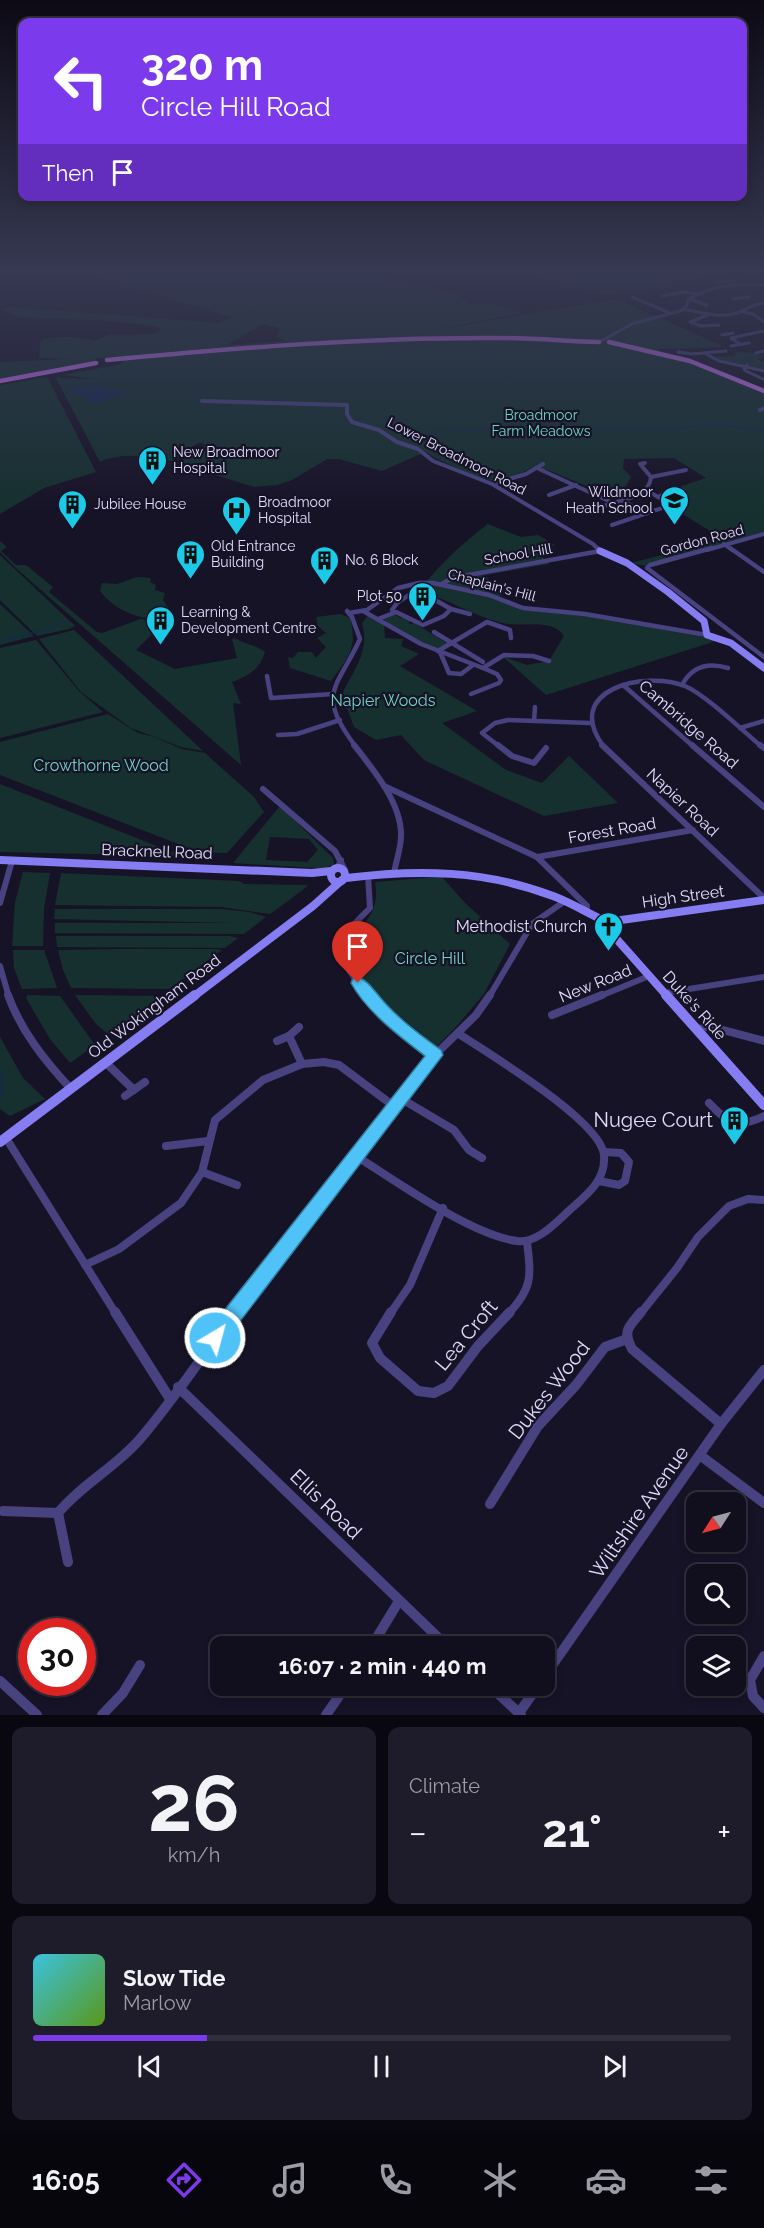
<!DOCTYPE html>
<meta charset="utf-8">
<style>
body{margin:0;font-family:Raleway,sans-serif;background:#1e1c2a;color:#f1f3f6;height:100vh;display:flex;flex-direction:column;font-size:22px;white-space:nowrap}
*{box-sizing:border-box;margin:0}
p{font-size:20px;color:#9c9ca4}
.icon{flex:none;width:33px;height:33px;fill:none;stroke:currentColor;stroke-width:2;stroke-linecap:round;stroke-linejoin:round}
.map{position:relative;height:1715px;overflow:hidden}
.drawer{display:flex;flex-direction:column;gap:12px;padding:12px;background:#090810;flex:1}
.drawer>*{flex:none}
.top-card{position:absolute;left:18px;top:18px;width:729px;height:183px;border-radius:12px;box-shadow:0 3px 9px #0003,0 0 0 2px #302e3b;background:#7c3aed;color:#fff;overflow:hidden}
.needle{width:39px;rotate:234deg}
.controls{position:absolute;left:686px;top:1492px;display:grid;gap:12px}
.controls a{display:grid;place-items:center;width:60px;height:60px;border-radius:12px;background:#110e1d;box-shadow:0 3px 9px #0003,0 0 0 2px #302e3b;font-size:30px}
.speed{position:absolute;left:18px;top:1618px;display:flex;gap:12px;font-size:30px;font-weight:700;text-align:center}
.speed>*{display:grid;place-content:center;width:78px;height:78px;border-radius:50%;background:#110e1d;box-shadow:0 3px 9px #0003,0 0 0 2px #302e3b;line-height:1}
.speed .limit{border:9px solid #d22;background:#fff;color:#111}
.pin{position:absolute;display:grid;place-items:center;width:51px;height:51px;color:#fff;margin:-62px -26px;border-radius:50% 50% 50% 0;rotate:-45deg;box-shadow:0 0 6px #0007}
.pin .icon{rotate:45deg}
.me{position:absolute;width:66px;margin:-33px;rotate:37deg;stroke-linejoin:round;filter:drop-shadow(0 0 4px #0008)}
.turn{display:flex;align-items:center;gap:21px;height:126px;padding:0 24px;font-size:27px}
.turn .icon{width:78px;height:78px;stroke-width:2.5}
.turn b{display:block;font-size:42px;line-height:51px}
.then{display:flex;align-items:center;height:57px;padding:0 24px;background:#0003;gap:12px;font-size:22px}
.big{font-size:45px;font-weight:700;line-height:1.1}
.drawer .widget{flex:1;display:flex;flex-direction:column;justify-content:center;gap:9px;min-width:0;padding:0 21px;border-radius:12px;background:#1e1c2a}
.drawer .dial{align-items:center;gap:0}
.dial b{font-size:78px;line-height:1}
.song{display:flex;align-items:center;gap:18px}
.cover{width:72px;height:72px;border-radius:9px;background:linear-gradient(135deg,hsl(190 70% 55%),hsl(90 70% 35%))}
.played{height:6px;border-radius:3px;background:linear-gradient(90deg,#7c3aed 25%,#302e3b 25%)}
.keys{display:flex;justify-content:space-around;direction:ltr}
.heat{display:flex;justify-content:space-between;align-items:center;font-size:33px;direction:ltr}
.drawer .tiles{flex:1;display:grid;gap:12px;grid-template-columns:1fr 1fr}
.widget:last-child{grid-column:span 2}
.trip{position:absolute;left:210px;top:1636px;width:345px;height:60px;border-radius:12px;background:#110e1d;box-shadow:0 3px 9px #0003,0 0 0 2px #302e3b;font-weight:700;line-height:60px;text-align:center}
.tab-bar{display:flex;height:96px;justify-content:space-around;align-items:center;background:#07060c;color:#9c9ca4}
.tab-bar .icon{width:42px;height:42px}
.tab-bar .selected{color:#7c3aed}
.tab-bar b{font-size:27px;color:#f1f3f6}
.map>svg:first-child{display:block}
</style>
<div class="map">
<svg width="764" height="1715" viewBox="0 0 764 1715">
<rect width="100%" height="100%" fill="#171327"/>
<g fill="#163030" fill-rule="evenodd">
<path d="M75 271H363L394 282 457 293 470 305 492 304 522 313 408 335 616 299 725 347 660 349 657 351 727 376 764 392V535L652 567 631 563 723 539 668 505 688 497 676 488 706 478 674 458 624 459 623 468 631 477 625 488 603 493 548 470 533 467C523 473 506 481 494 481 481 481 436 459 425 452L382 471 339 459H327L292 480 277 485 254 487 177 463 196 453 205 445 203 443H198L172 461C149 456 122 452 100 462L56 378 95 379 62 375 122 364 123 357 98 358 94 361 0 379V362L66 359 39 358 41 340C62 335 75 337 95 341L108 335 154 334 160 330 158 327 116 321 19 317 1 309 9 307 219 323 232 317ZM263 324 279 328 277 337 286 341 227 345Z"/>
<path d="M504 271H728L647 289 609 295 551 282 532 274Z"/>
<path d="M743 352 755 353 764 357 758 359 764 362V370L720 361 713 357 736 356 734 353Z"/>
<path d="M47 377 96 472 44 488 0 514V385Z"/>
<path d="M488 524 521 537 538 535 555 545 536 549 549 564 485 575 502 594 498 598 523 608 585 614 719 640 546 695 502 656 527 665 549 661 564 636C552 617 521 628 502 623 474 616 448 599 419 591 439 565 461 544 488 524Z"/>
<path d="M0 541 7 547 1 551 16 565H26L53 587 49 592 97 632 102 633 141 619 164 623 171 634 153 633 136 650 175 669 237 658 232 639 235 638C245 645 255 644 265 652 260 670 247 676 232 682L241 704 233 703 241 765 18 570 0 552Z"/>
<path d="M0 555 75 626 69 629 37 636 0 600Z"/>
<path d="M137 577 151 578 150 582 156 585 155 590 165 593 163 600 172 614C164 616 155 619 147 618 130 616 110 605 100 591L102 583 117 584Z"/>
<path d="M0 604 34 636 0 645Z"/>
<path d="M391 613 398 614 396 615 401 618 404 617 411 621 408 623 411 624 414 623 448 644 437 649 398 632 383 619Z"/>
<path d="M340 614 350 618C358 649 348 657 331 681L290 668 288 657 293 658 298 652H312L316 658 326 647 317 638 326 633 318 626 316 617Z"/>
<path d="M368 616 384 624 385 638 403 639 401 646 419 654 400 666 477 711 442 723 506 770 542 783 569 756 618 803 544 816 424 760 401 735 376 740 354 727 342 694C354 669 370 652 362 623Z"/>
<path d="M74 630 203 751 181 747 131 728 81 692 39 639Z"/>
<path d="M36 640 79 691 103 712 0 738V648Z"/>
<path d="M108 714 138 733 154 737 182 749 205 753 254 797 264 812 227 853 199 852 0 775V742Z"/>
<path d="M0 784 182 856 0 852Z"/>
<path d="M280 806 333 858 334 864 326 868H316L233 863ZM270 837 309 839 318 850 307 862 266 860Z"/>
<path d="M23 872 50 873 44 909 43 946H12L15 902Z"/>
<path d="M61 873 239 881 244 884 308 885C305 889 277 909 270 914L221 907 55 905Z"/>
<path d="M437 877H442L465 903 510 944 484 994 456 1027 437 1046C416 1030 335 970 349 941 350 937 355 934 358 931 372 916 379 903 375 882Z"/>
<path d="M55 909H222L249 912 266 917 244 934 55 933V923H235L54 919Z"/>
<path d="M56 936H230L238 938 225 948 57 947Z"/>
<path d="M119 949H217L222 950 169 989 71 988 63 970 58 950Z"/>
<path d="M13 950H44L57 988 22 989 14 968Z"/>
<path d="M27 995 60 996 95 1045 70 1063 50 1039 26 998Z"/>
<path d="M75 995 161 996 109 1035 96 1024Z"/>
<path d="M0 1037 23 1078 45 1099 10 1116 0 1109Z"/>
</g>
<path fill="#16294c" d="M103 386 128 393 91 405 85 398 68 390 72 387Z"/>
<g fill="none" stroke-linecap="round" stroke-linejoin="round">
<g stroke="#16294c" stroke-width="1.5">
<path d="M560 430 677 429 713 424 764 431"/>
<path d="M414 436 455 430 558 431"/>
<path d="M34 633 68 621"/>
<path d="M0 641 32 633"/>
</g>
<path stroke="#16294c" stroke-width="2" d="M0 1071 3 1081 0 1098"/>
<g stroke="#484380" stroke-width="3">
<path d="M718 282 740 280"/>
<path d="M662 296 683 292 696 294"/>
<path d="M632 297 670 313"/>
<path d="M689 299 707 305"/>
<path d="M733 299 749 297"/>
<path d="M683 309C700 312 720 319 737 313 748 309 751 305 764 303"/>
<path d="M740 311 753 314 764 322"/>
<path d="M708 315 690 322 701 326 719 325"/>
<path d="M722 335 733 333"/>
<path d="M601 341 632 324 680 311 686 307 689 299C711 285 738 283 764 285"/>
<path d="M740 344 731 338 764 331"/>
<path d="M731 346 749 343"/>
<path d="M678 352 692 354 726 351"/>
<path d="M704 353 719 361 764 371"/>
<path d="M756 353 764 351"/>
<path d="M747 365 744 369 746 371 763 379"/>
</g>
<g stroke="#484380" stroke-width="4">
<path d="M202 401 347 405V414L352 422 379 430 397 442 418 449 433 461 492 484 593 544 599 550"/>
<path d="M760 410 764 408"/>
<path d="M539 469 613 503C629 498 649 496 651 477L640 464 645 463"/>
<path d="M651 477 686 470"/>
<path d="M492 484 526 474 543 464"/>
<path d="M646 490 658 497 669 492"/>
<path d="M549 495 576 485"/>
<path d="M658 497 668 503"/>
<path d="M622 500 646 514"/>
<path d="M587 512 613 503"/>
<path d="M612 525 665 507"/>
<path d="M724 544 732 550"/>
<path d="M707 550 764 534"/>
</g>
<g stroke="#484380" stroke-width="4.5">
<path d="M712 548 650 565 647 568 764 657"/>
<path d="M730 548 764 572"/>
<path d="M442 584 452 578 600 551 597 548"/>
<path d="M428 596 451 609 470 614"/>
<path d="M392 610 397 603 412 593"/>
<path d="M347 611 352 617 360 639C337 689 315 693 356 747"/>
<path d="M363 611 421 644 483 668 504 655 533 656 549 661"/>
<path d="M349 613 367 610 398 588 419 583H433L489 595 523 608 585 614 707 635"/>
<path d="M378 619 396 612 423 625 444 616 451 609"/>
<path d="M434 632 483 662"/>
<path d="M438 651 487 622 510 630 511 638"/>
<path d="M440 652 449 673 461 674 473 665"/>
<path d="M267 676 271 698 333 694"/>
<path d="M623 685 694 747"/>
<path d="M682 685C692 666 708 662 728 668"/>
<path d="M471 694 499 683 501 680 497 674 483 668"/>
<path d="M534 721 535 707"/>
<path d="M740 728 764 721"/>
<path d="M278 735 297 734 340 720"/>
<path d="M500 747 482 733 495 723 508 720 590 723"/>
<path d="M604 747C561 690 644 670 685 686 706 695 743 731 762 747"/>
</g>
<g stroke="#484380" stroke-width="6">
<path d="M354 745C373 769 402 804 401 836 401 848 396 861 394 873"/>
<path d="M498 745 512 756 534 763 546 748"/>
<path d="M602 745 764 898"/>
<path d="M692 745 764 807"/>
<path d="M760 745 764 748"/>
<path d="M384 786 537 857 587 906 586 912"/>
<path d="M263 789 335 851 345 870"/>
<path d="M537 857 693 830"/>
<path d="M337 869 341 860"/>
<path d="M368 875 370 908C362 916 353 924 347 933 332 956 355 980 370 997"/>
<path d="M0 903 12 861"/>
<path d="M0 966 9 997"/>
<path d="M664 993 764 977"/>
<path d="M489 997 532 924 565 901"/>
<path d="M598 997 649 976"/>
</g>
<g stroke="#484380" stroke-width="8">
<path d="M8 995C21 1031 45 1061 71 1089"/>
<path d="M368 995 435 1055"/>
<path d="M552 1015 602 995"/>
<path d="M697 1030 708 1026 764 1041"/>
<path d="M289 1036 302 1064"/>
<path d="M277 1041 289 1036 299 1027"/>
<path d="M105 1062 134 1090"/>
<path d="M125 1096 145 1082"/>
<path d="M400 1098 454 1130 469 1150 482 1158"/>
<path d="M709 1103C729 1124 737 1129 764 1116"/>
<path d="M6 1138 116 1314"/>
<path d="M166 1146 208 1141"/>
<path d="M356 1156C396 1181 471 1235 517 1241 538 1244 558 1220 573 1207 589 1193 606 1179 604 1155 601 1121 489 1054 459 1034"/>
<path d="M202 1172 237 1185"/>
<path d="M599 1181 619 1185 625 1181 629 1162 621 1153 604 1152"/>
<path d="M85 1265 119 1249 181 1203 202 1172 215 1120 263 1080 302 1064 324 1062 339 1065 395 1107"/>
<path d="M234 1314 435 1055 476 1015 490 995"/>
<path d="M390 1314 410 1285 443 1208"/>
<path d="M508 1314C533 1288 531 1276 527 1242"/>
<path d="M640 1314 677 1268 698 1237 729 1206 748 1199 764 1200"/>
</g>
<g stroke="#484380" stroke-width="10">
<path d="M115 1312 170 1399"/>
<path d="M391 1312 372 1343 380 1358 418 1391 434 1393 448 1386 478 1346 510 1312"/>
<path d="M641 1312C629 1327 622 1330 632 1349L721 1424"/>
<path d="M178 1387 448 1647"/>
<path d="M701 1456 764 1503"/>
<path d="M490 1504 538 1426 576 1385 605 1347 627 1339"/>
<path d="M3 1511 58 1513C82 1484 116 1467 140 1439 174 1399 204 1354 235 1312"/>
<path d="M58 1513 68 1562"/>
<path d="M371 1647 399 1601"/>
<path d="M764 1656 750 1680 753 1696 764 1708"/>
<path d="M544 1677 721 1424 764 1370"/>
<path d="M0 1681 37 1715"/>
<path d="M490 1686 521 1715"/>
<path d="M519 1713 538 1686"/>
<path d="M102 1715 123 1693 140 1665"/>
<path d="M326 1715 346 1686"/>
</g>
<path stroke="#857df1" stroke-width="7" d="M600 551 627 563 668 592 704 621 707 635 731 643 764 668"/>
<g stroke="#857df1" stroke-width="8">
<path d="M0 860 312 873 331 871"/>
<circle cx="338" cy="875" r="7"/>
<path d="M346 878C418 869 485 870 553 896 572 903 589 914 607 922"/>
<path d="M607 922 613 935 668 997"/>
<path d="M607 922 764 900"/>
<path d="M193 997 313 906 342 880"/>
</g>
<g stroke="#857df1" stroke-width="10">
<path d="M666 995 764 1105"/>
<path d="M0 1142 195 995"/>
</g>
<g stroke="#c56ff0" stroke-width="4.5">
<path d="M609 342 690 361 764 391"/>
<path d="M107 360C237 348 368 337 499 338 532 338 566 341 599 342"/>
<path d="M0 381 96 363"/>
</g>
</g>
<linearGradient id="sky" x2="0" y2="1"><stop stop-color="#0d0a15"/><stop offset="0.53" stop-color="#363952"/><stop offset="1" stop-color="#363952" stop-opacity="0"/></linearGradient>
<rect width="764" height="511" fill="url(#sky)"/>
<path fill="#4fc3f7" stroke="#337fa1" stroke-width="1.5" d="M358 977C367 980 373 989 379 996 396 1017 419 1034 441 1050L443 1055 222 1345 215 1348 208 1345 205 1338 208 1331 425 1056C399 1036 367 1012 351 983L353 978Z"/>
<defs>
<symbol id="building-pin" viewBox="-11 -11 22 30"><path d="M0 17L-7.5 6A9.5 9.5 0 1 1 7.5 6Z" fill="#1cc9e7" stroke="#171327"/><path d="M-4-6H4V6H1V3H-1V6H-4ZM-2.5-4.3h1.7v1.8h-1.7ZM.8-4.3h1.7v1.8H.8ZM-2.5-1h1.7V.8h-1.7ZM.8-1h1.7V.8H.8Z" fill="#111"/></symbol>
<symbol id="school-pin" viewBox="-11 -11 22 30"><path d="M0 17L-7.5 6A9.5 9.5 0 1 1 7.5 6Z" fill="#1cc9e7" stroke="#171327"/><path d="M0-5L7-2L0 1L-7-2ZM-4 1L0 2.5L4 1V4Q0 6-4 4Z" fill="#111"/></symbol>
<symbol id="hospital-pin" viewBox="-11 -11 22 30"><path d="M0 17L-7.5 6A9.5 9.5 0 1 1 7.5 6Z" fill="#1cc9e7" stroke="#171327"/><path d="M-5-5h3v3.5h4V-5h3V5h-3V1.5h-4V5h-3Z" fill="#111"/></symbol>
<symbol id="church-pin" viewBox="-11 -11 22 30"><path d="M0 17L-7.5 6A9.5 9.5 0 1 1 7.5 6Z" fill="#1cc9e7" stroke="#171327"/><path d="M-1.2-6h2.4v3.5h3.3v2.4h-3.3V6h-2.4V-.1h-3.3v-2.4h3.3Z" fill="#111"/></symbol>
</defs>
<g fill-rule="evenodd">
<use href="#building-pin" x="136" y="444" width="33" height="45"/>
<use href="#school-pin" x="658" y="484" width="33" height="45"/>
<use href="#building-pin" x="56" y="488" width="33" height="45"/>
<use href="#hospital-pin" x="220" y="494" width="33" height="45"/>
<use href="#building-pin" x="174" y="538" width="33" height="45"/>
<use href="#building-pin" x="308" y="544" width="33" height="45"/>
<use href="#building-pin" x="406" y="580" width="33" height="45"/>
<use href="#building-pin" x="144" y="604" width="33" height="45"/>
<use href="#church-pin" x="592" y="910" width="33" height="45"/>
<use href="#building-pin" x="718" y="1104" width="33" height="45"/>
</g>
<g text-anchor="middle" stroke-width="4.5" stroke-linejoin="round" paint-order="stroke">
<g font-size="14" fill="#6fd4c0" stroke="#171327">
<text x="541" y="420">Broadmoor<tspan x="541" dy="16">Farm Meadows</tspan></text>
</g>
<g font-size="14" fill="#e1dcfb" stroke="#171327" text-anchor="start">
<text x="173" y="457">New Broadmoor<tspan x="173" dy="16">Hospital</tspan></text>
<text x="653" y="497" text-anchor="end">Wildmoor<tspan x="653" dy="16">Heath School</tspan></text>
<text x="258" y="507">Broadmoor<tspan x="258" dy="16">Hospital</tspan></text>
<text x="94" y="509">Jubilee House</text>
<text x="211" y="551">Old Entrance<tspan x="211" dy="16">Building</tspan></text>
<text x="345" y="565">No. 6 Block</text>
<text x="402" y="601" text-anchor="end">Plot 50</text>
<text x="181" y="617">Learning &amp;<tspan x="181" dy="16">Development Centre</tspan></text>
</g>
<g font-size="14" fill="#e1dcfb" stroke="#171327">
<text transform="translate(457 456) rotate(27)" y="5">Lower Broadmoor Road</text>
<text transform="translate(702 540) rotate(-15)" y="5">Gordon Road</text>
<text transform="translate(518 554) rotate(-10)" y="5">School Hill</text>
<text transform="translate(492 585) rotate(15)" y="5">Chaplain's Hill</text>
</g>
<g font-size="16" fill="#6fd4c0" stroke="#171327">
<text x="383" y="706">Napier Woods</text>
<text x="101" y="771">Crowthorne Wood</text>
<text x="430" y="964">Circle Hill</text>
</g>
<g font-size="16" fill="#e1dcfb" stroke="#171327">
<text transform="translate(689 724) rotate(41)" y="6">Cambridge Road</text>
<text transform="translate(683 802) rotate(43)" y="6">Napier Road</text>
<text transform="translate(612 830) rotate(-10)" y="6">Forest Road</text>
<text transform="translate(157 851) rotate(2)" y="6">Bracknell Road</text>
<text transform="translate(683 896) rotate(-8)" y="6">High Street</text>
<text transform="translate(595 983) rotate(-22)" y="6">New Road</text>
<text transform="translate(695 1005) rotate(48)" y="6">Duke's Ride</text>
<text transform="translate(154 1006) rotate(-37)" y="6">Old Wokingham Road</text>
</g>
<g font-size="16" fill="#e1dcfb" stroke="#171327" text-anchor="end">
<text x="587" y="932">Methodist Church</text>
</g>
<g font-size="20" fill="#e1dcfb" stroke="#171327" text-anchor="end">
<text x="713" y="1127">Nugee Court</text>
</g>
<g font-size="20" fill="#e1dcfb" stroke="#171327">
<text transform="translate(466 1335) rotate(-50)" y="7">Lea Croft</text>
<text transform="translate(549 1390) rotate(-52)" y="7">Dukes Wood</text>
<text transform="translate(326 1504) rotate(44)" y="7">Ellis Road</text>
<text transform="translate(639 1512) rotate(-55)" y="7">Wiltshire Avenue</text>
</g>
</g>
</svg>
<div class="controls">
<a><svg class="needle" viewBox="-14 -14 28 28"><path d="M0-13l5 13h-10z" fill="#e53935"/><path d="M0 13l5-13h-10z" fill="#9c9ca4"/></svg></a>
<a><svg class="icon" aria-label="search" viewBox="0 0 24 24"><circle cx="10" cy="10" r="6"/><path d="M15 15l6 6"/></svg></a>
<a><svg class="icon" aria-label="layers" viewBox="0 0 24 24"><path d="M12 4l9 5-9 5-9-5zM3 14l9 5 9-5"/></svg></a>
</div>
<div class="speed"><div class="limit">30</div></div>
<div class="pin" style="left:358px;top:983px;background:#d93025"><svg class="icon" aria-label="arrive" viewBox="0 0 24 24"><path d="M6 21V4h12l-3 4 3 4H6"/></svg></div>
<svg class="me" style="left:215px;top:1338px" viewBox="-20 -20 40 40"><circle r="17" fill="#4fc3f7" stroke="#fff" stroke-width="3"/><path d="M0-11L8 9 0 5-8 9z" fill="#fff"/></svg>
<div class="trip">16:07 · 2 min · 440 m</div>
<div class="top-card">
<div class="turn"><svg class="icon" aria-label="left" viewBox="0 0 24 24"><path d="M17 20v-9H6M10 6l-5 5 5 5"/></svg><div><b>320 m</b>Circle Hill Road</div></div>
<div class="then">Then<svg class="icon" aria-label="arrive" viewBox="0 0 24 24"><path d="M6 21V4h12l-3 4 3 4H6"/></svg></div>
</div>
</div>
<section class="drawer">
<div class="tiles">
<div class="widget dial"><b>26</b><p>km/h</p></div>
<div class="widget"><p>Climate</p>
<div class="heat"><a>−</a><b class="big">21°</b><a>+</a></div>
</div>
<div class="widget">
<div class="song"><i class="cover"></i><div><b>Slow Tide</b><p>Marlow</p></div></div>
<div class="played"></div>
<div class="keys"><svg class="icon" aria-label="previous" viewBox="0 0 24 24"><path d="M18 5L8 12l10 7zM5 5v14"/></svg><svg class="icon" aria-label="pause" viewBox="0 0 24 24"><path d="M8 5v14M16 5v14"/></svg><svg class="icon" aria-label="next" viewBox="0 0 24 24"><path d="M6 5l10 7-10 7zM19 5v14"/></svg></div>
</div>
</div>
</section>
<nav class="tab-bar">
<b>16:05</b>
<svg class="icon selected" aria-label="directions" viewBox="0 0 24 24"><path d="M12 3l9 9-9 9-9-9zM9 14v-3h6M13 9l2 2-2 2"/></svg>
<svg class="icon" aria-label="music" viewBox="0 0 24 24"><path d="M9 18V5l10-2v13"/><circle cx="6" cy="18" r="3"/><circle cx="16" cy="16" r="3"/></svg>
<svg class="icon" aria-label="phone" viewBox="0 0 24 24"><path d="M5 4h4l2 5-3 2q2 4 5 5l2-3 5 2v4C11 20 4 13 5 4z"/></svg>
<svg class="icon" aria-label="climate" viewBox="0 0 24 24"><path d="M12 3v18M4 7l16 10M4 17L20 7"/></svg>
<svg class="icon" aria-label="car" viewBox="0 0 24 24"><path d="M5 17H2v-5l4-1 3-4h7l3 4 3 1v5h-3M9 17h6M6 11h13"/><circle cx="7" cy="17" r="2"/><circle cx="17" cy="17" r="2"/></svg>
<svg class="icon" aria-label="filters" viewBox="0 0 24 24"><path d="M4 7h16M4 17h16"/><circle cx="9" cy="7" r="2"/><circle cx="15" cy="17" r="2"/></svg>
</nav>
